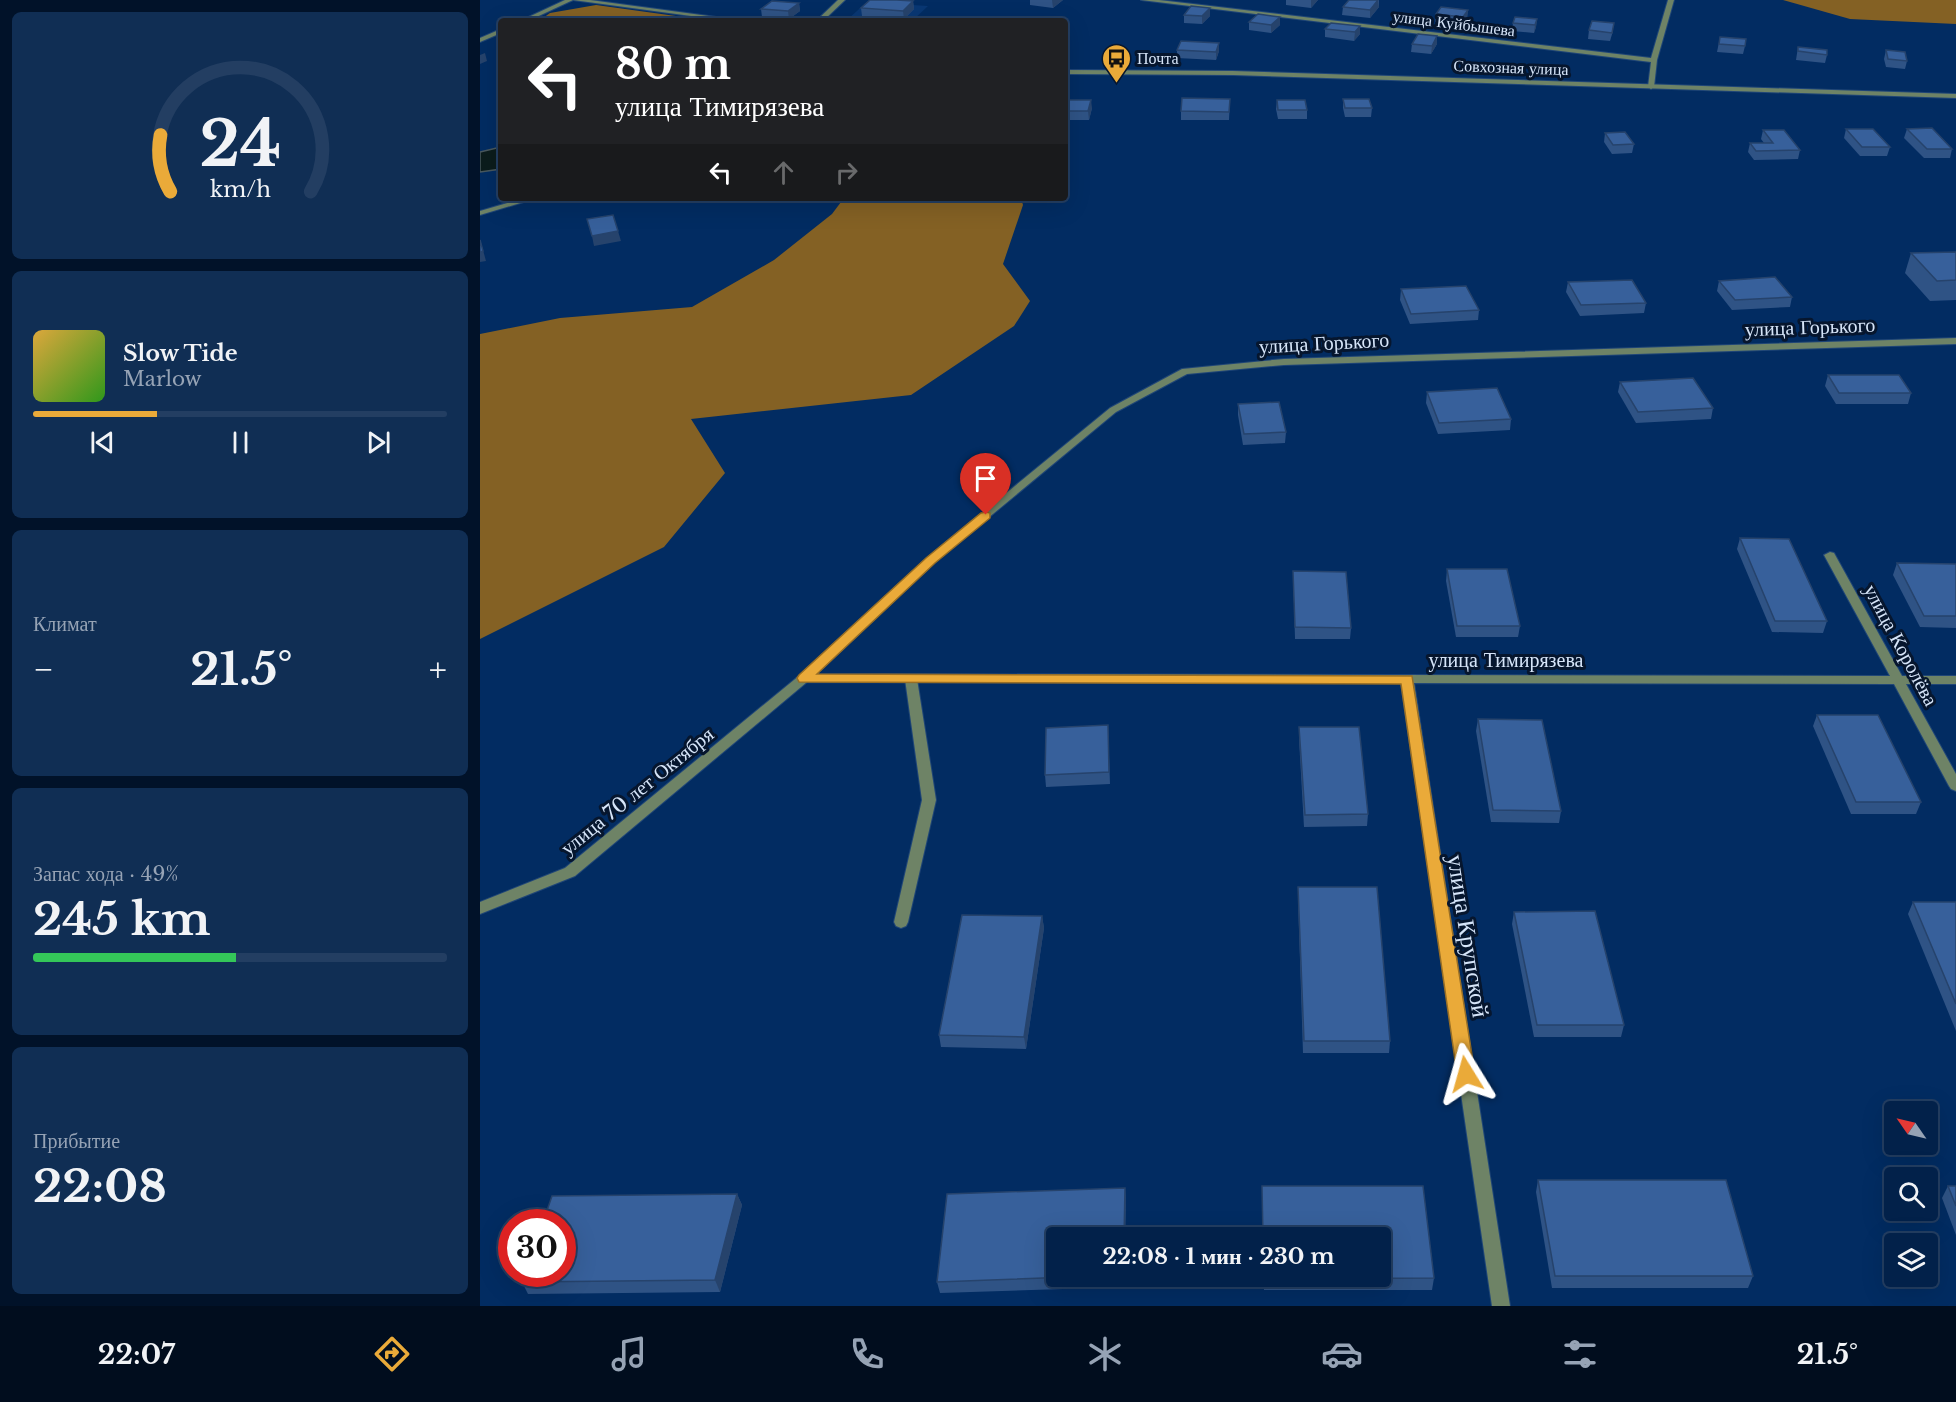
<!DOCTYPE html>
<html lang="ru">
<meta charset="utf-8">
<style>
body{margin:0;font-family:"Libre Baskerville",serif;background:#102e54;color:#f1f3f6;height:100vh;display:flex;flex-direction:column;font-size:22px;white-space:nowrap}
*{box-sizing:border-box;margin:0}
p{font-size:20px;color:#96a3b5}
.icon{flex:none;width:33px;height:33px;fill:none;stroke:currentColor;stroke-width:2;stroke-linecap:round;stroke-linejoin:round}
.map{position:relative;flex:1;overflow:hidden}
.panel{display:flex;flex-direction:column;gap:12px;padding:12px;background:#011229;width:480px}
.panel>*{flex:none}
.banner{position:absolute;left:18px;top:18px;width:570px;height:183px;border-radius:6px;box-shadow:0 6px 24px #0002,0 0 0 2px #233e62;background:#202124;color:#fff;overflow:hidden}
.needle{width:39px;rotate:304deg}
.buttons{position:absolute;left:1404px;top:1101px;display:grid;gap:12px}
.buttons a{display:grid;place-items:center;width:54px;height:54px;border-radius:6px;background:#02214a;box-shadow:0 6px 24px #0002,0 0 0 2px #233e62;font-size:30px}
.speed{position:absolute;left:18px;top:1209px;display:flex;gap:12px;font-size:30px;font-weight:700;text-align:center}
.speed>*{display:grid;place-content:center;width:78px;height:78px;border-radius:50%;background:#02214a;box-shadow:0 6px 24px #0002,0 0 0 2px #233e62;line-height:1}
.speed .limit{border:9px solid #d22;background:#fff;color:#111}
.pin{position:absolute;display:grid;place-items:center;width:51px;height:51px;color:#fff;margin:-62px -26px;border-radius:50% 50% 50% 0;rotate:-45deg;box-shadow:0 0 6px #0007}
.pin .icon{rotate:45deg}
.me{position:absolute;width:66px;margin:-33px;rotate:352deg;stroke-linejoin:round;filter:drop-shadow(0 0 4px #0008)}
.turn{display:flex;align-items:center;gap:21px;height:126px;padding:0 18px;font-size:27px}
.turn .icon{width:78px;height:78px;stroke-width:2.5}
.turn b{display:block;font-size:42px;line-height:51px}
.lanes{display:flex;align-items:center;height:57px;padding:0 18px;background:#0003;justify-content:center;gap:30px;direction:ltr}
.lanes .off{opacity:.35}
.big{font-size:45px;font-weight:700;line-height:1.1}
.panel .widget{flex:1;display:flex;flex-direction:column;justify-content:center;gap:9px;min-width:0;padding:0 21px;border-radius:9px;background:#102e54}
.panel .dial{align-items:center;gap:0}
.dial svg{height:156px;overflow:visible;fill:none;stroke:#233e62;stroke-width:7;stroke-linecap:round;text-anchor:middle}
.dial text{fill:#f1f3f6;stroke:none}
.song{display:flex;align-items:center;gap:18px}
.cover{width:72px;height:72px;border-radius:9px;background:linear-gradient(135deg,hsl(40 70% 55%),hsl(110 70% 35%))}
.played{height:6px;border-radius:3px;background:linear-gradient(90deg,#eaaa39 30%,#233e62 30%)}
.keys{display:flex;justify-content:space-around;direction:ltr}
.heat{display:flex;justify-content:space-between;align-items:center;font-size:33px;direction:ltr}
.charge{height:9px;border-radius:4px;background:linear-gradient(90deg,#34c759 49%,#233e62 0)}
.trip{position:absolute;left:566px;top:1227px;width:345px;height:60px;border-radius:6px;background:#02214a;box-shadow:0 6px 24px #0002,0 0 0 2px #233e62;font-weight:700;line-height:60px;text-align:center}
.dock{display:flex;height:96px;justify-content:space-around;align-items:center;background:#010d1e;color:#96a3b5}
.dock .icon{width:42px;height:42px}
.dock .current{color:#eaaa39}
.dock b{font-size:27px;color:#f1f3f6}
main{display:flex;flex:1;min-height:0}
.map>svg:first-child{display:block}
</style>
<main>
<section class="panel">
<div class="widget dial"><svg viewBox="0 0 100 80">
<path d="M14 69A42 42 0 1 1 86 69"/>
<path d="M14 69A42 42 0 0 1 9 40" stroke="#eaaa39"/>
<text x="50" y="56" font-size="32" font-weight="700">24</text>
<text x="50" y="72" font-size="11">km/h</text>
</svg></div>
<div class="widget">
<div class="song"><i class="cover"></i><div><b>Slow Tide</b><p>Marlow</p></div></div>
<div class="played"></div>
<div class="keys"><svg class="icon" aria-label="previous" viewBox="0 0 24 24"><path d="M18 5L8 12l10 7zM5 5v14"/></svg><svg class="icon" aria-label="pause" viewBox="0 0 24 24"><path d="M8 5v14M16 5v14"/></svg><svg class="icon" aria-label="next" viewBox="0 0 24 24"><path d="M6 5l10 7-10 7zM19 5v14"/></svg></div>
</div>
<div class="widget"><p>Климат</p>
<div class="heat"><a>−</a><b class="big">21.5°</b><a>+</a></div>
</div>
<div class="widget"><p>Запас хода · 49%</p><b class="big">245 km</b><div class="charge"></div></div>
<div class="widget"><p>Прибытие</p><b class="big">22:08</b></div>
</section>
<div class="map">
<svg width="1476" height="1306" viewBox="0 0 1476 1306">
<rect width="100%" height="100%" fill="#022c62"/>
<path fill="#093773" d="M387 2 448 6 432 21 368 19Z"/>
<g fill="#846124">
<path d="M1303 0H1476V24L1370 19Z"/>
<path d="M116 5 203 17 196 21H59L70 13Z"/>
<path d="M364 198H541L543 205 523 264 550 301 534 326 431 395 211 419 245 473 184 547 0 639V334L80 318 212 307 294 260 352 214Z"/>
</g>
<path fill="#0b1c1c" stroke="#48585e" stroke-width="1.5" d="M21 147V169L0 172V152Z"/>
<g fill="none" stroke-linecap="round" stroke-linejoin="round">
<defs>
<path id="service" d="M431 675 437 679 456 800 428 922 426 926 421 928 416 926 414 922 442 800 425 679Z"/>
<g id="minor">
<path d="M85 0H93L48 21H40Z"/>
<path d="M93 0H110L266 21H248Z"/>
<path d="M661 0H679L1171 58 1188 0H1194L1177 60 1174 87 1171 89 1168 87 1171 62Z"/>
<path d="M21 29V33L0 42V38Z"/>
<path d="M1476 338V344L804 365 707 374 636 412 455 562 336 674 1410 676 1344 555 1350 552 1354 553 1422 676H1476V684H1426L1476 774V791L1471 789 1469 786 1414 684 934 683 1030 1306H1012L921 683 327 682 95 876 0 914V902L85 868 320 675 447 558 630 408 702 369 804 359Z"/>
</g>
<g id="tertiary">
<path d="M358 0H365L343 21H336Z"/>
<path d="M585 70 753 71 1476 94V98L753 75 585 74Z"/>
<path d="M44 198H57L0 215V211Z"/>
</g>
</defs>
<use href="#service" stroke="#204677" stroke-width="2"/>
<use href="#minor" stroke="#204677" stroke-width="2"/>
<use href="#tertiary" stroke="#204677" stroke-width="2"/>
<use href="#service" fill="#6e8366" fill-rule="evenodd"/>
<use href="#minor" fill="#6e8366" fill-rule="evenodd"/>
<use href="#tertiary" fill="#6e8366" fill-rule="evenodd"/>
</g>
<g fill="#2f5385">
<path d="M550 0H583L573 8 550 5Z"/>
<path d="M806 0H838L831 8 806 5Z"/>
<path d="M869 0H899V7L890 18 862 15 863 7Z"/>
<path d="M433 1 434 9 424 19 382 16 381 8Z"/>
<path d="M319 3 320 11 309 19 282 17 281 9Z"/>
<path d="M730 8V16L722 24 704 23V15Z"/>
<path d="M988 10 987 18 983 25 955 22 956 14Z"/>
<path d="M800 17V25L791 33 769 30V22Z"/>
<path d="M1057 19 1056 27 1054 33 1032 31 1033 23Z"/>
<path d="M851 23 880 34 874 41 845 37V29Z"/>
<path d="M1109 30 1133 31 1130 41 1108 39Z"/>
<path d="M1240 37 1265 46 1263 54 1237 52Z"/>
<path d="M932 44H957L951 54 931 52Z"/>
<path d="M1318 47 1347 55 1345 63 1316 60Z"/>
<path d="M697 50 739 51 736 60 697 58Z"/>
<path d="M1406 50 1427 61 1425 69 1406 67 1404 59Z"/>
<path d="M750 99 749 120H701V111Z"/>
<path d="M863 99 892 108 891 117H865L863 108Z"/>
<path d="M797 100 827 110V119H798L796 109Z"/>
<path d="M21 101V112L18 103Z"/>
<path d="M612 108 609 120H586L585 111Z"/>
<path d="M1366 129 1410 147 1407 156H1380L1364 138Z"/>
<path d="M1427 129 1472 149 1470 158H1444L1424 138Z"/>
<path d="M1283 130 1320 150 1318 159 1274 160 1268 152 1270 143H1284L1281 139Z"/>
<path d="M1125 133 1154 144 1152 153 1132 154 1124 142Z"/>
<path d="M1476 252V300L1450 301 1425 273 1431 253Z"/>
<path d="M1239 281 1312 297 1310 307 1252 310 1237 291Z"/>
<path d="M1088 282 1166 303 1164 313 1100 316 1086 292Z"/>
<path d="M921 289 999 310 998 320 930 324 920 300Z"/>
<path d="M1348 375 1431 393 1428 404H1356L1345 386Z"/>
<path d="M1140 382 1233 408 1231 419 1156 423 1138 392Z"/>
<path d="M947 392 1031 419 1030 430 958 434 946 403Z"/>
<path d="M758 404 806 432 805 443 763 445 758 415Z"/>
<path d="M1260 538 1347 621 1343 633 1292 632 1257 549Z"/>
<path d="M1417 563 1476 564V628L1440 627 1413 575Z"/>
<path d="M967 569 1040 626 1038 637H976L966 581Z"/>
<path d="M813 571 871 628 870 639H815Z"/>
<path d="M1337 715 1441 802 1436 814H1371L1333 726Z"/>
<path d="M998 719 1081 811 1079 823 1011 822 996 731Z"/>
<path d="M628 725 630 784 566 787 565 775Z"/>
<path d="M819 727 888 814 887 826 824 827 819 739Z"/>
<path d="M818 887 910 1041 909 1053H823L818 899Z"/>
<path d="M1433 902H1476V1031L1428 914Z"/>
<path d="M1034 912 1144 1025 1141 1037H1054L1032 924Z"/>
<path d="M562 916 564 928 546 1049 461 1047 459 1035Z"/>
<path d="M1058 1180 1273 1276 1268 1288H1072L1056 1192Z"/>
<path d="M782 1186H943L954 1278 952 1290H784L783 1276H900V1238H783Z"/>
<path d="M1468 1186H1476V1235L1462 1198Z"/>
<path d="M645 1188 646 1200 645 1238H576V1276H645V1287L460 1293 457 1282Z"/>
<path d="M257 1194 262 1205 240 1292 48 1294 42 1282Z"/>
</g>
<g fill="#26436c">
<path d="M572 0H583L573 8Z"/>
<path d="M831 0H838L831 8Z"/>
<path d="M898 0 899 7 890 18V10Z"/>
<path d="M433 1 434 9 424 19 423 11Z"/>
<path d="M319 3 320 11 309 19 308 11Z"/>
<path d="M730 8V16L722 24V16Z"/>
<path d="M988 10 987 18 983 25V17Z"/>
<path d="M800 17V25L791 33V25Z"/>
<path d="M1057 19 1056 27 1054 33 1055 25Z"/>
<path d="M880 26V34L874 41 875 32Z"/>
<path d="M957 36V44L951 54 952 46Z"/>
<path d="M739 43V51L736 60V52Z"/>
<path d="M5 53 7 61 0 64V55Z"/>
<path d="M611 100 612 108 609 120 608 111Z"/>
<path d="M138 231 141 241 114 246 112 236Z"/>
<path d="M0 239 6 261 0 262Z"/>
<path d="M562 916 564 928 546 1049 544 1037Z"/>
<path d="M645 1188 646 1200 645 1238H644Z"/>
<path d="M257 1194 262 1205 240 1292 235 1280Z"/>
</g>
<g fill="#37609b" stroke="#26436c" stroke-width="1.5">
<path d="M390 0H417L433 1 423 11 381 8Z"/>
<path d="M869 0H898L890 10 863 7Z"/>
<path d="M292 1 319 3 308 11 281 9Z"/>
<path d="M711 6 730 8 722 16 704 15Z"/>
<path d="M961 7 988 10 983 17 956 14Z"/>
<path d="M778 14 800 17 791 25 769 22Z"/>
<path d="M1035 17 1057 19 1055 25 1033 23Z"/>
<path d="M1112 21 1134 23 1132 33 1109 30Z"/>
<path d="M851 23 880 26 875 32 845 29Z"/>
<path d="M938 34 957 36 952 46 932 44Z"/>
<path d="M1240 37 1266 39 1265 46 1239 44Z"/>
<path d="M701 41 739 43 736 52 697 50Z"/>
<path d="M1318 47 1347 50V55L1318 51Z"/>
<path d="M1406 50 1425 52 1427 61 1408 59Z"/>
<path d="M702 98 750 99 749 112 701 111Z"/>
<path d="M863 99H889L892 108H865Z"/>
<path d="M588 100H611L608 111H585Z"/>
<path d="M797 100H825L827 110H798Z"/>
<path d="M1452 128 1472 149H1447L1427 129Z"/>
<path d="M1366 129H1393L1410 147H1382Z"/>
<path d="M1283 130H1304L1320 150 1276 151 1270 143H1293Z"/>
<path d="M1145 132 1154 144 1133 145 1125 133Z"/>
<path d="M133 215 138 231 112 236 107 219Z"/>
<path d="M0 240 3 251 0 252Z"/>
<path d="M1476 252V280L1457 281 1431 253Z"/>
<path d="M1295 277 1312 297 1255 300 1239 281Z"/>
<path d="M1152 280 1166 303 1101 305 1088 282Z"/>
<path d="M986 286 999 310 931 314 921 289Z"/>
<path d="M1348 375H1419L1431 393H1359Z"/>
<path d="M1213 378 1233 408 1158 412 1140 382Z"/>
<path d="M1017 388 1031 419 959 423 947 392Z"/>
<path d="M799 402 806 432 764 434 758 404Z"/>
<path d="M1260 538 1309 539 1347 621H1295Z"/>
<path d="M1417 563 1476 564V616H1444Z"/>
<path d="M967 569H1027L1040 626H977Z"/>
<path d="M813 571 866 572 871 628 815 627Z"/>
<path d="M1337 715H1398L1441 802H1376Z"/>
<path d="M998 719 1062 720 1081 811 1013 810Z"/>
<path d="M628 725 629 772 565 775 566 728Z"/>
<path d="M819 727H879L888 814 825 815Z"/>
<path d="M818 887H897L910 1041H824Z"/>
<path d="M1433 902H1476V1004Z"/>
<path d="M1115 911 1144 1025H1057L1034 912Z"/>
<path d="M482 915 562 916 544 1037 459 1035Z"/>
<path d="M1058 1180H1246L1273 1276H1075Z"/>
<path d="M782 1186H943L954 1278 784 1279V1276H900V1238H783Z"/>
<path d="M1468 1186H1476V1206Z"/>
<path d="M645 1188 644 1238H576V1276H618L457 1282 467 1194Z"/>
<path d="M257 1194 235 1280 42 1282 45 1274H82V1222H63L72 1196Z"/>
</g>
<path fill="#eaaa39" stroke="#986e25" stroke-width="1.5" d="M506 512 510 513V518L455 563 337 674 932 676 995 1074 992 1079 986 1082 980 1079 977 1074 921 684 319 682 317 678 319 675 446 558 501 513Z"/>
<defs>
<symbol id="bus-pin" viewBox="-11 -11 22 30"><path d="M0 17L-7.5 6A9.5 9.5 0 1 1 7.5 6Z" fill="#eaaa39" stroke="#06162e"/><path d="M-5-6H5V4H4V6H2V4H-2V6H-4V4H-5ZM-3.5-4V0h7V-4ZM-3.5 1.2v1.5H-2V1.2ZM2 1.2v1.5H3.5V1.2Z" fill="#111"/></symbol>
</defs>
<g fill-rule="evenodd">
<use href="#bus-pin" x="620" y="42" width="33" height="45"/>
</g>
<g text-anchor="middle" stroke-width="6" stroke-linejoin="round" paint-order="stroke">
<g font-size="16" fill="#d6e5f9" stroke="#06162e">
<text transform="translate(974 23) rotate(7)" y="6">улица Куйбышева</text>
<text transform="translate(1031 67) rotate(2)" y="6">Совхозная улица</text>
</g>
<g font-size="16" fill="#d6e5f9" stroke="#06162e" text-anchor="start">
<text x="657" y="64">Почта</text>
</g>
<g font-size="20" fill="#d6e5f9" stroke="#06162e">
<text transform="translate(1330 327) rotate(-2)" y="7">улица Горького</text>
<text transform="translate(844 343) rotate(-3)" y="7">улица Горького</text>
<text transform="translate(1421 645) rotate(62)" y="7">улица Королёва</text>
<text x="1026" y="667">улица Тимирязева</text>
<text transform="translate(157 791) rotate(-39)" y="7">улица 70 лет Октября</text>
</g>
<g font-size="24" fill="#d6e5f9" stroke="#06162e">
<text transform="translate(988 936) rotate(81)" y="8">улица Крупской</text>
</g>
</g>
</svg>
<div class="buttons">
<a><svg class="needle" viewBox="-14 -14 28 28"><path d="M0-13l5 13h-10z" fill="#e53935"/><path d="M0 13l5-13h-10z" fill="#96a3b5"/></svg></a>
<a><svg class="icon" aria-label="search" viewBox="0 0 24 24"><circle cx="10" cy="10" r="6"/><path d="M15 15l6 6"/></svg></a>
<a><svg class="icon" aria-label="layers" viewBox="0 0 24 24"><path d="M12 4l9 5-9 5-9-5zM3 14l9 5 9-5"/></svg></a>
</div>
<div class="speed"><div class="limit">30</div></div>
<div class="pin" style="left:506px;top:515px;background:#d93025"><svg class="icon" aria-label="arrive" viewBox="0 0 24 24"><path d="M6 21V4h12l-3 4 3 4H6"/></svg></div>
<svg class="me" style="left:986px;top:1074px" viewBox="-20 -20 40 40"><path d="M0-17L14 15 0 8-14 15z" fill="#eaaa39" stroke="#fff" stroke-width="4"/></svg>
<div class="trip">22:08 · 1 мин · 230 m</div>
<div class="banner">
<div class="turn"><svg class="icon" aria-label="left" viewBox="0 0 24 24"><path d="M17 20v-9H6M10 6l-5 5 5 5"/></svg><div><b>80 m</b>улица Тимирязева</div></div>
<div class="lanes"><svg class="icon" aria-label="left" viewBox="0 0 24 24"><path d="M17 20v-9H6M10 6l-5 5 5 5"/></svg><svg class="icon off" aria-label="ahead" viewBox="0 0 24 24"><path d="M12 20V5M6 11l6-6 6 6"/></svg><svg class="icon off" aria-label="right" viewBox="0 0 24 24"><path d="M7 20v-9h11M14 6l5 5-5 5"/></svg></div>
</div>
</div>
</main>
<nav class="dock">
<b>22:07</b>
<svg class="icon current" aria-label="directions" viewBox="0 0 24 24"><path d="M12 3l9 9-9 9-9-9zM9 14v-3h6M13 9l2 2-2 2"/></svg>
<svg class="icon" aria-label="music" viewBox="0 0 24 24"><path d="M9 18V5l10-2v13"/><circle cx="6" cy="18" r="3"/><circle cx="16" cy="16" r="3"/></svg>
<svg class="icon" aria-label="phone" viewBox="0 0 24 24"><path d="M5 4h4l2 5-3 2q2 4 5 5l2-3 5 2v4C11 20 4 13 5 4z"/></svg>
<svg class="icon" aria-label="climate" viewBox="0 0 24 24"><path d="M12 3v18M4 7l16 10M4 17L20 7"/></svg>
<svg class="icon" aria-label="car" viewBox="0 0 24 24"><path d="M5 17H2v-5l4-1 3-4h7l3 4 3 1v5h-3M9 17h6M6 11h13"/><circle cx="7" cy="17" r="2"/><circle cx="17" cy="17" r="2"/></svg>
<svg class="icon" aria-label="filters" viewBox="0 0 24 24"><path d="M4 7h16M4 17h16"/><circle cx="9" cy="7" r="2"/><circle cx="15" cy="17" r="2"/></svg>
<b>21.5°</b>
</nav>
